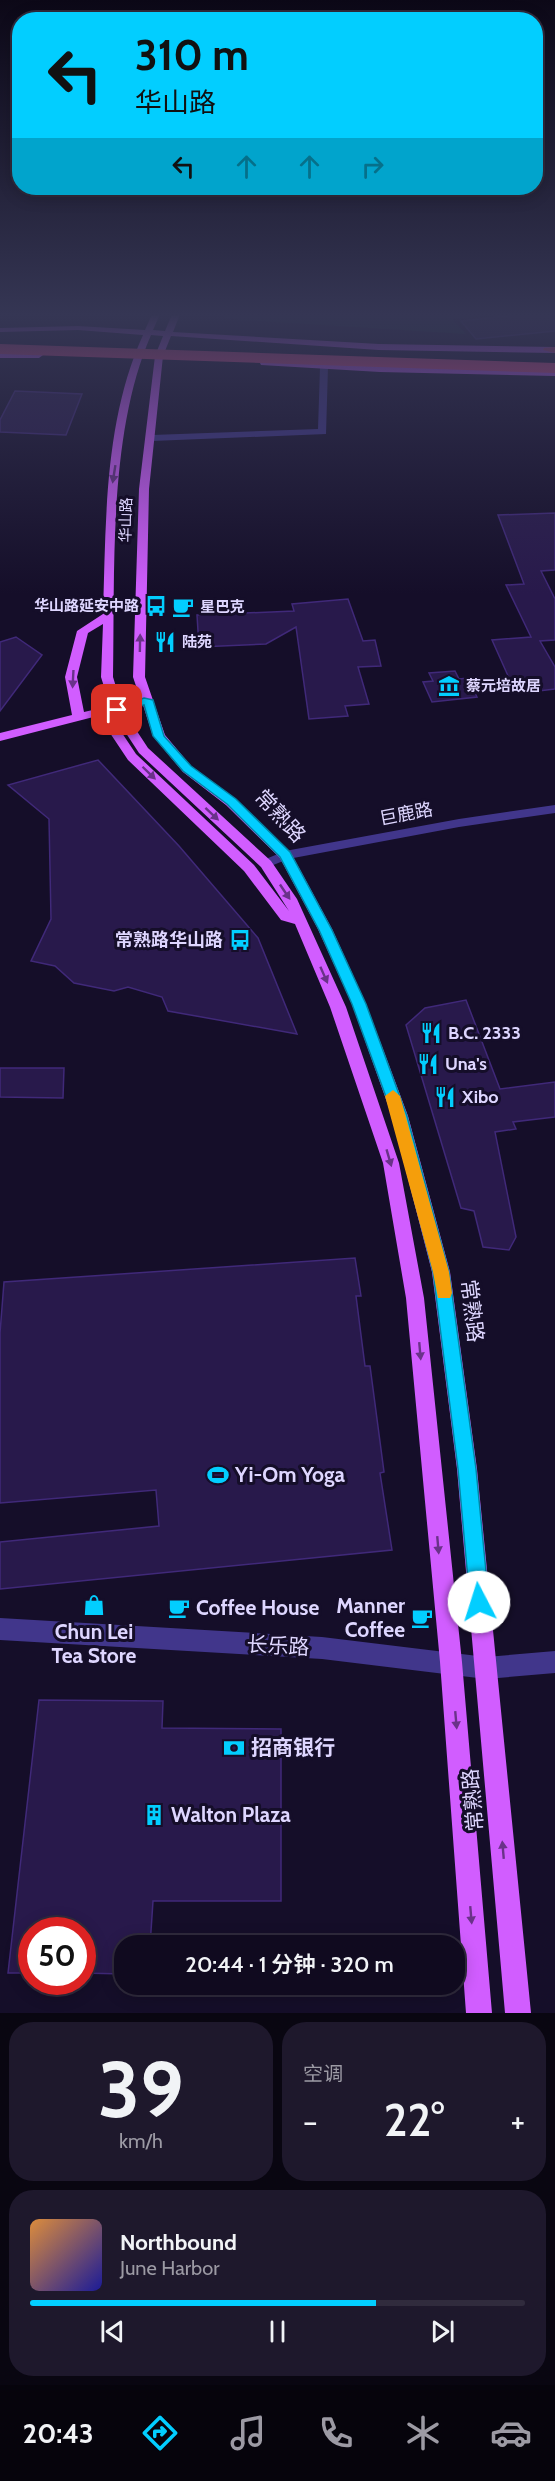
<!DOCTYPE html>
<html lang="zh">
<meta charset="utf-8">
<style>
body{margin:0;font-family:Cabin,"Noto Sans SC",sans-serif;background:#1e182c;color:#f1f3f6;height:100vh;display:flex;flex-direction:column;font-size:22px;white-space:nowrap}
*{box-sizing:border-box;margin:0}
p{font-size:20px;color:#9c9aa4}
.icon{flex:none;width:33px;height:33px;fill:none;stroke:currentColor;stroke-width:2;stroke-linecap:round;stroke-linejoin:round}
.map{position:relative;height:2013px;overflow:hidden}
.panel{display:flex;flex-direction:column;gap:9px;padding:9px;background:#090611;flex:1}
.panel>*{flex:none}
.banner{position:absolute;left:12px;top:12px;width:531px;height:183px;border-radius:24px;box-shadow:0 3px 15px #0003,0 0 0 2px #302b3d;background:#02ceff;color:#111;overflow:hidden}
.speed{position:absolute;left:18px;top:1917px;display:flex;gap:12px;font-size:30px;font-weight:700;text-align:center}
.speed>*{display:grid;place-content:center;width:78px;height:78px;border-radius:50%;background:#100a1f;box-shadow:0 3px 15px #0003,0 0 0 2px #302b3d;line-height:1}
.speed .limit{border:9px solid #d22;background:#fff;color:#111}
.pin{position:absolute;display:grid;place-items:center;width:51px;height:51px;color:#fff;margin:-26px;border-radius:12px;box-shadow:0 3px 9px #0006}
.me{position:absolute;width:66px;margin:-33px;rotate:355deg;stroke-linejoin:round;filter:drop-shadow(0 0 4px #0008)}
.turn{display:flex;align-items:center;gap:21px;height:126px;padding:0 24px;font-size:27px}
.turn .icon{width:78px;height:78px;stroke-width:2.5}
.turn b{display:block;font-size:42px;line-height:51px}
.lanes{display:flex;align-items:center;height:57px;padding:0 24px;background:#0003;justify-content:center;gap:30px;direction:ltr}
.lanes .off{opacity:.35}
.big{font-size:45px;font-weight:600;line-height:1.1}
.panel .card{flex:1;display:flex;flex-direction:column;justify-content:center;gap:9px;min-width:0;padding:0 21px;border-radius:24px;background:#1e182c}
.panel .dial{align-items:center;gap:0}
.dial b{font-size:78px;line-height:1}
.song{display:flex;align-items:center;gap:18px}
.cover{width:72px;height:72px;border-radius:9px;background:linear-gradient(135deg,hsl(30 70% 55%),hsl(240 70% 35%))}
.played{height:6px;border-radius:3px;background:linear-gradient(90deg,#02ceff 70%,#302b3d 70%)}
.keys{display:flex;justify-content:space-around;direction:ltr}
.heat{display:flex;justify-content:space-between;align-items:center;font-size:33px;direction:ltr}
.panel .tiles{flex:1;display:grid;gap:9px;grid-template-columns:1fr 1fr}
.card:last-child{grid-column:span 2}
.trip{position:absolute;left:114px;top:1935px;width:351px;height:60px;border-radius:24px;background:#100a1f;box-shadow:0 3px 15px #0003,0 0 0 2px #302b3d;font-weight:600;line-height:60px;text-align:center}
.dock{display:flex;height:96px;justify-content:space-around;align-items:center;background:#06040c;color:#9c9aa4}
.dock .icon{width:42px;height:42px}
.dock .active{color:#02ceff}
.dock b{font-size:27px;color:#f1f3f6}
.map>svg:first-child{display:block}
</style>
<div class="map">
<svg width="555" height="2013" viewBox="0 0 555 2013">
<rect width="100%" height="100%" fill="#150e29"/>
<path fill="#113133" d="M215 312H525L452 319 466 334 244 320 225 318Z"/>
<g fill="#28194b" stroke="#402979" stroke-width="1.5">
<path d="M546 312 555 322V331L476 339 461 321Z"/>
<path d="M15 391 82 394 66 435 0 432V420Z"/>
<path d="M555 513V570L541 571 555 599V640L540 641 555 667V689L522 693 518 687H513L492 640 531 637 506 585 524 584 498 515Z"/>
<path d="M348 599 363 641 375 640 381 666 358 667 369 704 345 706 348 716 309 719 296 627 266 644 199 647 197 615 294 611 292 604Z"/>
<path d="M16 637 42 655 0 711V642Z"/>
<path d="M455 671 459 679 468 678 477 697 432 702 423 682 433 681 429 673Z"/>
<path d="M98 760 179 846 258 938 297 1034 168 1011 162 997 128 987 114 991 74 983 55 966 31 961 51 919 49 819 8 785Z"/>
<path d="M466 1000 500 1089 555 1082V1117L513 1122 516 1129 495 1132 516 1237 509 1250 483 1247 474 1211 461 1208 406 1025 425 1008Z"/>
<path d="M0 1068H64L63 1098 0 1097Z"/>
<path d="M355 1258 361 1296H356L365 1366H370L384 1472 380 1473 392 1550 0 1589V1542L159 1526 156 1490 0 1503V1333L4 1282Z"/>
<path d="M39 1700 163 1701 162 1728 281 1729V1901H153L150 1946H124V1974L82 1973V1930H32V1973H8Z"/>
</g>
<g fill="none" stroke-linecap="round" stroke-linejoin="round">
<g fill="#41368b" fill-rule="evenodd">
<path d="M324 364 328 367 326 434 152 441 147 438 152 435 318 429 320 367Z"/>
<path d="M555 805V813L459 827 288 859 266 868 259 864 261 861 285 851 459 819Z"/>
<path d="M0 1618 322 1637 486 1657 555 1651V1673L486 1679 322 1659 0 1640Z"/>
</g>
<g fill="#d15dff" fill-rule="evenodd">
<path d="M153 312H161L153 330 165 331 173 312H181L173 332 379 344 555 347V353L379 350 171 336 163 356 149 489 145 677 165 735 191 766 236 799 292 855 332 929 366 1004 408 1116 450 1272 477 1469 531 2013H505L457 1469 432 1272 392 1116 352 1004 318 929 280 858 226 805 183 772 153 736 143 705 123 710 148 748 271 861 297 899 346 1007 399 1163 424 1298 462 1662 492 2013H466L440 1662 406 1298 383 1163 330 1007 295 924 281 920 244 871 128 760 104 724 109 713 0 741V733L72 715 65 677 77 631 103 614C106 521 104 421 143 335L78 330 0 332V328L78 326 145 330ZM151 335 163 336 155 356 139 489 133 677 140 698 121 703 113 677C115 570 108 434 151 335ZM103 624 101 677 110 706 84 712 77 677 88 633ZM118 721 139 753 261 867 289 911 254 865 136 754 116 724Z"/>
<path d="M0 352H39L43 355 39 358H0Z"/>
<path d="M264 360 380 366 555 370V376L380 372 261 365 260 363Z"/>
</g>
<path fill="#ff5194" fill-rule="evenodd" d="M555 347V353L543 350 544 348Z"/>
<path stroke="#ff5194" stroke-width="10" d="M0 349 555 368"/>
</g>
<defs><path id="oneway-solid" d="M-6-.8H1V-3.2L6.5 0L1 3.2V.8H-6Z" transform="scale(1.5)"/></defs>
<g fill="#6a3289">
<use href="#oneway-solid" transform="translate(114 474) rotate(99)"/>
<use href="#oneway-solid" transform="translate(140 643) rotate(-89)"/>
<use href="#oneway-solid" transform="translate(73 679) rotate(93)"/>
<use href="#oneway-solid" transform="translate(149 773) rotate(44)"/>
<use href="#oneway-solid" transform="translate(212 814) rotate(43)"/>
<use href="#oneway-solid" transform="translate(285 892) rotate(56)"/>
<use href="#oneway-solid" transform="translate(324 975) rotate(66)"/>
<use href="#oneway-solid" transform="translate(389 1158) rotate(74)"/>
<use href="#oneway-solid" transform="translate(420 1351) rotate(85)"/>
<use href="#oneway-solid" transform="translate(438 1545) rotate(85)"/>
<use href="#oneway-solid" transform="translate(456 1720) rotate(85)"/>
<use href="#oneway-solid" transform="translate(503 1850) rotate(-95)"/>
<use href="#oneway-solid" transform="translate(471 1915) rotate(85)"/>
</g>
<linearGradient id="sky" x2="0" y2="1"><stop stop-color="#0c0817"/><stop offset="0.53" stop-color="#353654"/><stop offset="1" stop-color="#353654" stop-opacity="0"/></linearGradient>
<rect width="555" height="594" fill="url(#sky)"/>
<path fill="#02ceff" stroke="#0186a6" stroke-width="1.5" d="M144 698 153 700 164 736 191 766 236 799 290 852 332 930 366 1004 407 1116 449 1272 476 1469 489 1602 486 1608 479 1611 473 1608 470 1602 458 1469 433 1272 393 1116 352 1004 319 930 280 857 227 804 183 771 153 736 144 705 117 713 112 710Z"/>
<path fill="#f59e0b" d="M393 1090 400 1096 449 1272 452 1293 450 1298H438L433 1272 385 1096Z"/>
<defs>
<symbol id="bus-bare" viewBox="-9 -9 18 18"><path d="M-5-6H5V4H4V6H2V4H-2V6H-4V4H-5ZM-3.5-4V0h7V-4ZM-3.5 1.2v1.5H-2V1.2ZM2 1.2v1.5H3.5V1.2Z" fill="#02ceff" stroke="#150e29" stroke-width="2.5" paint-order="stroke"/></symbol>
<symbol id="cafe-bare" viewBox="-9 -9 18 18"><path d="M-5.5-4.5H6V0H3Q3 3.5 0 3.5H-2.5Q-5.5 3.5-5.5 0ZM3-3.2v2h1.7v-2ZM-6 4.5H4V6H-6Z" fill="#02ceff" stroke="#150e29" stroke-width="2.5" paint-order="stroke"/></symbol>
<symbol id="restaurant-bare" viewBox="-9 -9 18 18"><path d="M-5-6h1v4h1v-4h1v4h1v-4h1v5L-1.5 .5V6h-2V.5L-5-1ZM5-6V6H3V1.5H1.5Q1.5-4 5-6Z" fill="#02ceff" stroke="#150e29" stroke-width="2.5" paint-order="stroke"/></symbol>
<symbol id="museum-bare" viewBox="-9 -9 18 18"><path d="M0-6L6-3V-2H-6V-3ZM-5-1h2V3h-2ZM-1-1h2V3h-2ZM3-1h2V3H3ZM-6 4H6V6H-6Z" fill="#02ceff" stroke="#150e29" stroke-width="2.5" paint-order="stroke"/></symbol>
<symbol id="stadium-bare" viewBox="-9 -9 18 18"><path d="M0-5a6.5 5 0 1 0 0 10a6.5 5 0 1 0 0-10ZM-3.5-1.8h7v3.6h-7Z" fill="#02ceff" stroke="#150e29" stroke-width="2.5" paint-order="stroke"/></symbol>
<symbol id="shop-bare" viewBox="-9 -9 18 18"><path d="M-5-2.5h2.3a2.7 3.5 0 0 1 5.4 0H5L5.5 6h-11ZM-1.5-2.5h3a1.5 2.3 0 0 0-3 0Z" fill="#02ceff" stroke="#150e29" stroke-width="2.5" paint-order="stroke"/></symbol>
<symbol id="bank-bare" viewBox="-9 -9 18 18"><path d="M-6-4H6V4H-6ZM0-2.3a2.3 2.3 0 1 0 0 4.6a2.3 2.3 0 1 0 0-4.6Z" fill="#02ceff" stroke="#150e29" stroke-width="2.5" paint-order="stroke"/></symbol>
<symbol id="building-bare" viewBox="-9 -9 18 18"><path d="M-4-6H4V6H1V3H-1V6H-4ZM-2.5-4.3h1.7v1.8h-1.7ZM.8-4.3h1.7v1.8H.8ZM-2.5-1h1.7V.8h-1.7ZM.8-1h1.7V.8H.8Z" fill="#02ceff" stroke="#150e29" stroke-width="2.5" paint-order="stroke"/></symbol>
</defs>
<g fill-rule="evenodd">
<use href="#bus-bare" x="141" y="591" width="30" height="30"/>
<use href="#cafe-bare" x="168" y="592" width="30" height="30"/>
<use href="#restaurant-bare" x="150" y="627" width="30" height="30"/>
<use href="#museum-bare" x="434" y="671" width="30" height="30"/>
<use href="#bus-bare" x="225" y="925" width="30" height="30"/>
<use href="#restaurant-bare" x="416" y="1018" width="30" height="30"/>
<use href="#restaurant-bare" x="413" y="1049" width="30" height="30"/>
<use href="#restaurant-bare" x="430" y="1082" width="30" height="30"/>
<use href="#stadium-bare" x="203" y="1460" width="30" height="30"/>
<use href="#shop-bare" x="79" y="1590" width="30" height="30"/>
<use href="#cafe-bare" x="164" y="1593" width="30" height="30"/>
<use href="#cafe-bare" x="407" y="1603" width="30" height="30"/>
<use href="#bank-bare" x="219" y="1733" width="30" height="30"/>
<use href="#building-bare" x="139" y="1800" width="30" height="30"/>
</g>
<g text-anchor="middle" stroke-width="6" stroke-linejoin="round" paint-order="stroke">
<g font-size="15" fill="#ded6ff" stroke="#150e29">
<text transform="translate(126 520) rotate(-89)" y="5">华山路</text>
</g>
<g font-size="15" font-weight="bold" fill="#ded6ff" stroke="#150e29" text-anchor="start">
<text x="139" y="611" text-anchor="end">华山路延安中路</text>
<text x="200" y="612">星巴克</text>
<text x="182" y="647">陆苑</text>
<text x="466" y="691">蔡元培故居</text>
</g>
<g font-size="18" fill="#ded6ff" stroke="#150e29">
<text transform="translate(406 814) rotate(-11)" y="6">巨鹿路</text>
</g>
<g font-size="18" font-weight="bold" fill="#ded6ff" stroke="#150e29" text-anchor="start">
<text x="223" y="946" text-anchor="end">常熟路华山路</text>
<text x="448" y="1039">B.C. 2333</text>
<text x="445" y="1070">Una's</text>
<text x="462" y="1103">Xibo</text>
</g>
<g font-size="21" fill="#ded6ff" stroke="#150e29">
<text transform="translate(280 816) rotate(47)" y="7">常熟路</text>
<text transform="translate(472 1311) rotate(83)" y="7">常熟路</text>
<text transform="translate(278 1646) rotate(3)" y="7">长乐路</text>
<text transform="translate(473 1800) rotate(-95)" y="7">常熟路</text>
</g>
<g font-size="21" font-weight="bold" fill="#ded6ff" stroke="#150e29" text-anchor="start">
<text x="235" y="1482">Yi-Om Yoga</text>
<text x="405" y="1613" text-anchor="end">Manner<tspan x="405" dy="24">Coffee</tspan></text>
<text x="196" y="1615">Coffee House</text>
<text x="94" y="1639" text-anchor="middle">Chun Lei<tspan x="94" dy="24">Tea Store</tspan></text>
<text x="251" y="1755">招商银行</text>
<text x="171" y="1822">Walton Plaza</text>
</g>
</g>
</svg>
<div class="speed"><div class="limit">50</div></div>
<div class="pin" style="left:117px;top:710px;background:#d93025"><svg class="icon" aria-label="arrive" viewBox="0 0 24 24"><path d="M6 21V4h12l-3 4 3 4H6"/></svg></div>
<svg class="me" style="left:479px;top:1602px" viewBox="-20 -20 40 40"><circle r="19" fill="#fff"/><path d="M0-13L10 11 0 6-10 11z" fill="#02ceff"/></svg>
<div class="trip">20:44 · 1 分钟 · 320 m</div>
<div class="banner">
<div class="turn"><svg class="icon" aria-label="left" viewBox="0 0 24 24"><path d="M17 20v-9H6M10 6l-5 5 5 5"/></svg><div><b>310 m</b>华山路</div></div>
<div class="lanes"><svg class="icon" aria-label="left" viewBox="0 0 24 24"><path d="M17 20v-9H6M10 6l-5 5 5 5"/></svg><svg class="icon off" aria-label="ahead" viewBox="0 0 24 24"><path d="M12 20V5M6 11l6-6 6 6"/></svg><svg class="icon off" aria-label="ahead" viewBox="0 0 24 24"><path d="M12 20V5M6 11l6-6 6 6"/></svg><svg class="icon off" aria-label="right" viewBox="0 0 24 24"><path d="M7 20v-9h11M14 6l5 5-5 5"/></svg></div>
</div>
</div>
<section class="panel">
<div class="tiles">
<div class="card dial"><b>39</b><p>km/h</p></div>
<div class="card"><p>空调</p>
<div class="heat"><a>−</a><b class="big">22°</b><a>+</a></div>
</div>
<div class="card">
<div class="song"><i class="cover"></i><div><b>Northbound</b><p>June Harbor</p></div></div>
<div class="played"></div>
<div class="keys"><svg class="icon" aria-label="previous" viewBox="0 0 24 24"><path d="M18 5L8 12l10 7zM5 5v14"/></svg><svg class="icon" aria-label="pause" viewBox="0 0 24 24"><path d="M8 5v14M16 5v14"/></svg><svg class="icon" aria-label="next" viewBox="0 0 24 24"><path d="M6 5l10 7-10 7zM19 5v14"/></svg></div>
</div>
</div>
</section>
<nav class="dock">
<b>20:43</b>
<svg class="icon active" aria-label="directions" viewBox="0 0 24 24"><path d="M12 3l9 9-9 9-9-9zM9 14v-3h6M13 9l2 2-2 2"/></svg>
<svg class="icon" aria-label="music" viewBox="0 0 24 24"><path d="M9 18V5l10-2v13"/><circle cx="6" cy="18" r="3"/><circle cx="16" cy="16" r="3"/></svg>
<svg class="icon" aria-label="phone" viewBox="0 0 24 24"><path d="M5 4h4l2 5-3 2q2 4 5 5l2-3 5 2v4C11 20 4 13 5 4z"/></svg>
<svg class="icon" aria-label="climate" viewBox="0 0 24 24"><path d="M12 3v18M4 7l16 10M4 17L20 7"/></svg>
<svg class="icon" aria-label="car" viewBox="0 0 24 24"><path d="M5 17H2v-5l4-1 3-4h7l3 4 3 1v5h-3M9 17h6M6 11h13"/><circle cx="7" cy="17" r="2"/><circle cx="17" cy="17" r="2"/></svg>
</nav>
